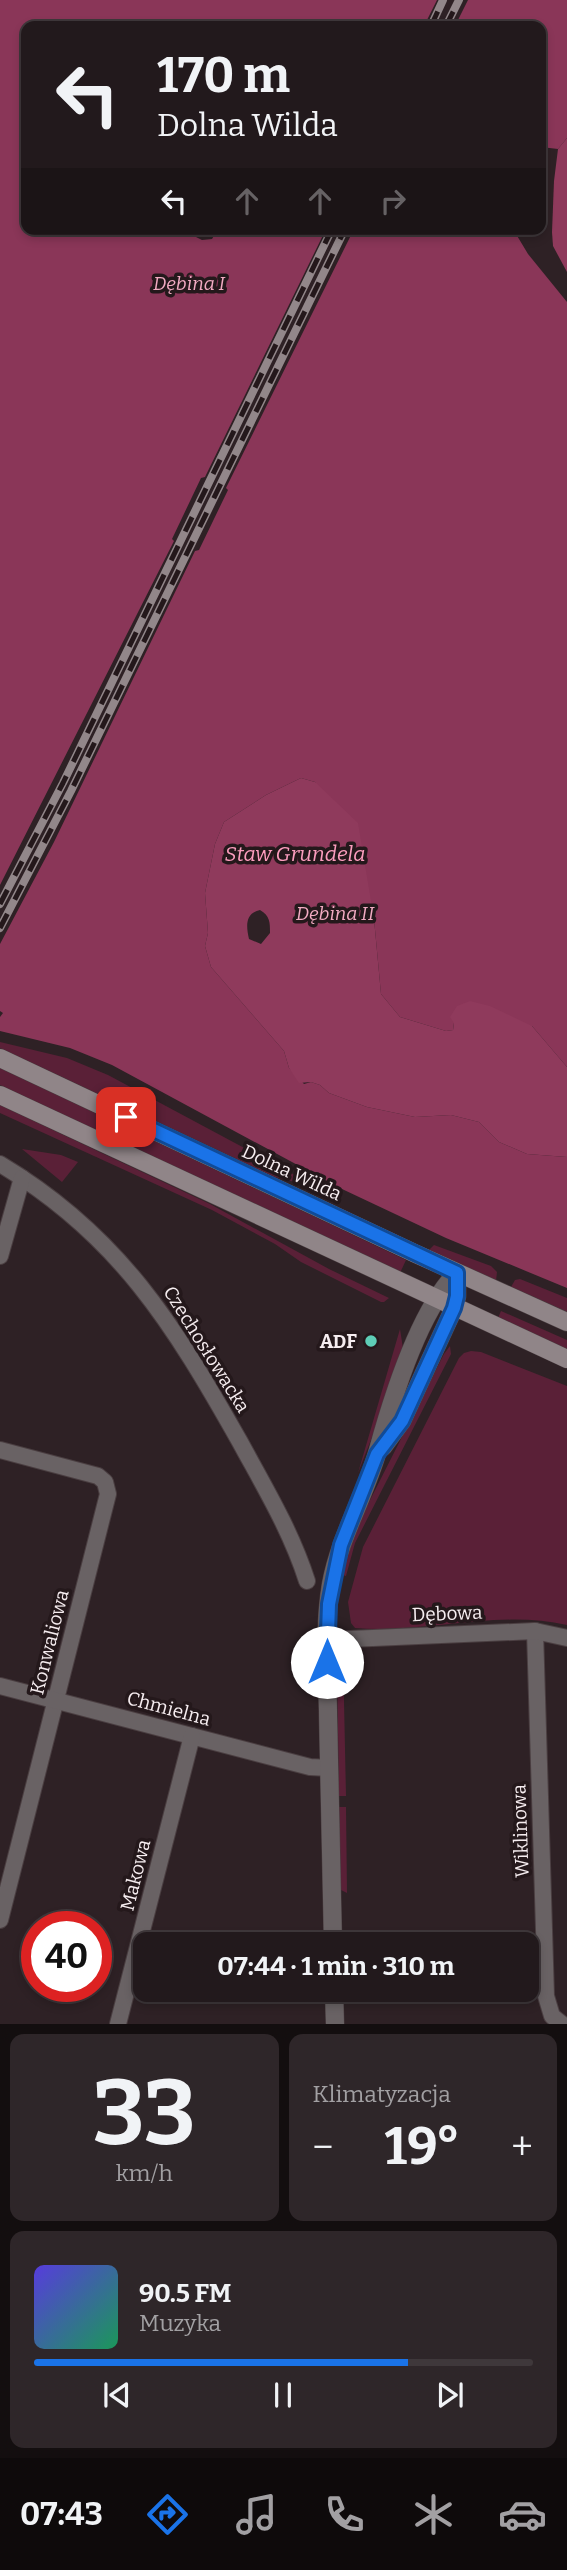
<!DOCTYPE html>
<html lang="pl">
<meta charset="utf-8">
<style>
body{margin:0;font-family:Bitter,serif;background:#2e2629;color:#f1f3f6;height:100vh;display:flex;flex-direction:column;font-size:26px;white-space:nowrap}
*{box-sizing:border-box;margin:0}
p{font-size:23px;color:#a2a0a3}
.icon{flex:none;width:38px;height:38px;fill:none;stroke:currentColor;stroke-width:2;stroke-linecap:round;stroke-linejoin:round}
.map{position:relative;height:2024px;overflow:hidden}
.sheet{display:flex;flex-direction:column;gap:10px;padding:10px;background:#130e0f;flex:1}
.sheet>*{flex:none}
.guide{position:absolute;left:21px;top:21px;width:525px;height:214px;border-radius:14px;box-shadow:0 4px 10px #0003,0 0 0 2px #3f383b;background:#22191c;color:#f1f3f6;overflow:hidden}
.speed{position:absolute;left:21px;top:1911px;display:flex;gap:14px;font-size:35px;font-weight:700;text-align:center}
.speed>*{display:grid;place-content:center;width:91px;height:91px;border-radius:50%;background:#22191c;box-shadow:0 4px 10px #0003,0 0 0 2px #3f383b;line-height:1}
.speed .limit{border:10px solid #d22;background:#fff;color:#111}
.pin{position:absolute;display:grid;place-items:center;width:60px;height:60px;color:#fff;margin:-30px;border-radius:14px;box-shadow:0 4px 10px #0006}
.me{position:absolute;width:77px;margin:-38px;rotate:0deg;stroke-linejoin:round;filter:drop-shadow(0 0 5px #0008)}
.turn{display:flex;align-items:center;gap:24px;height:147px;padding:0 21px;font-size:32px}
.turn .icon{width:91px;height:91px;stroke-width:2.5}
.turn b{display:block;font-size:49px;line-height:60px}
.lanes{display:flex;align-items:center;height:66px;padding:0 21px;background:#0003;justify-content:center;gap:35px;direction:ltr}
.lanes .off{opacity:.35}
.big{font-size:52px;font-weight:700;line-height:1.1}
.sheet .widget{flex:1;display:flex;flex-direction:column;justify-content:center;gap:10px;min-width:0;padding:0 24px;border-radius:14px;background:#2e2629}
.sheet .dial{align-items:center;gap:0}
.dial b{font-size:91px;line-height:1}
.song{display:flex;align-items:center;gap:21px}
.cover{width:84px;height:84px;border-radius:10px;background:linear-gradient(135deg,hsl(250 70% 55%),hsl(150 70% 35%))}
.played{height:7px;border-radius:4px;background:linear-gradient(90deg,#1a73e8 75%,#3f383b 75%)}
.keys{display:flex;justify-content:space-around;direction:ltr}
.heat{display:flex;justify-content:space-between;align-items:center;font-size:38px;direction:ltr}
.sheet .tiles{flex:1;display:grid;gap:10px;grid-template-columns:1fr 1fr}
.widget:last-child{grid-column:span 2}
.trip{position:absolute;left:133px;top:1932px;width:406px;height:70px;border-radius:14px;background:#22191c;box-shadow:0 4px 10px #0003,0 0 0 2px #3f383b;font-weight:700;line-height:70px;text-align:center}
.dock{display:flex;height:112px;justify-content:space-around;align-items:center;background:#0e0a0b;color:#a2a0a3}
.dock .icon{width:49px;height:49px}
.dock .active{color:#1a73e8}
.dock b{font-size:32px;color:#f1f3f6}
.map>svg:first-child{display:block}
</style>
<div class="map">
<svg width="567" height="2024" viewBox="0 0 567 2024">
<rect width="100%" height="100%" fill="#2e2125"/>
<g fill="#5a2037">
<path d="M0 1042 67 1058 108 1075 319 1188 275 1177 0 1048Z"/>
<path d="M0 1068 406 1260 400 1273 0 1085Z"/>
<path d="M0 1105 210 1204 329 1269 389 1298 384 1302H381L301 1262 275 1244 212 1210 0 1113Z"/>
<path d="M22 1149 61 1155 78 1162 62 1182Z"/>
<path d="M434 1245 491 1266 497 1272 496 1281 429 1250Z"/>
<path d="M520 1279 567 1298V1312L511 1287 515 1280Z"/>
<path d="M501 1311 567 1340V1349L498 1318Z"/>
<path d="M400 1329 404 1355 358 1473Z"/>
<path d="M450 1346 451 1354 355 1543 346 1576 342 1575 349 1547 367 1506 444 1354Z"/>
<path d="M471 1351 481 1352 567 1386V1625C498 1609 425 1634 355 1628L351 1623 348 1602 363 1547 459 1358 464 1353Z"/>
<path d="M343 1653 346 1796H339L337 1667Z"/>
<path d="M339 1807H346L347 1893 341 1890Z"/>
</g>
<g fill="#8a3658">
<path d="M0 0H437L424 26H26V229H180L202 240 212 239 218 229H326L205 477 201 478 172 539 174 541 0 885Z"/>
<path d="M468 0H567V138L558 149 541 147V26H455Z"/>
<path d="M354 229H513L528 254 567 302V1067L532 1026 454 1023 453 1030 446 1031 400 1017 381 994 374 919 315 782 301 778 266 795 224 822 215 844 205 893 208 933 205 946 211 967 284 1051 289 1068 304 1084 311 1082 320 1085 329 1093 367 1107 415 1117 451 1115 479 1122 499 1142 527 1154 567 1157V1288L446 1238 342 1189 112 1065 70 1048 0 1031V1017L3 1013 0 1011V944L54 842 195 551 199 550 228 490 226 488Z"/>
</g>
<g fill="#8f3a5c" fill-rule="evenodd">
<path d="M567 138V272L553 246 552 232 554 181 558 149Z"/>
<path d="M301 778 315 782 358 823 374 919 381 994 400 1017 446 1031 453 1030 454 1023 450 1017 457 1006 470 1001 490 1006 532 1026 567 1067V1157L527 1154 499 1142 479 1122 451 1115 415 1117 367 1107 329 1093 320 1085 311 1082 299 1083 289 1068 284 1051 211 967 205 946 208 933 205 893 215 844 224 822 266 795ZM260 910C270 916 270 922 270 933L261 944 249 939C246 926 245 913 260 910Z"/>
</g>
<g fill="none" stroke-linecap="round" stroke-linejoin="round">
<defs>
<g id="minor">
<path d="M0 1164C119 1235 174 1325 240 1442 265 1488 291 1531 307 1581"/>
<path d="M0 1256 22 1178"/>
<path d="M0 1450 98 1476 105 1482 108 1494 0 1920"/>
<path d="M535 1631 546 1996 552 2016 562 2024"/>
<path d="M327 1640 535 1631 567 1638"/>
<path d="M0 1686 310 1767 329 1768"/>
<path d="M118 2024 192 1736"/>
</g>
<g id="tertiary">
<path d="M383 1447 402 1421 454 1308 457 1296V1273"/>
<path d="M333 1944C332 1867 329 1789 328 1711 327 1669 324 1626 331 1584 340 1536 365 1496 378 1450 392 1399 420 1309 457 1273"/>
<path d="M334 1990 335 2024"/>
</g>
<g id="secondary">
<path d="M0 1058 414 1253 567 1322"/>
<path d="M0 1095 567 1359"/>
</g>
</defs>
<use href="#minor" stroke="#4a3e41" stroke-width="18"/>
<use href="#tertiary" stroke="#4a3e41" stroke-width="19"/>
<use href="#secondary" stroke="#4a3e41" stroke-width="19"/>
<use href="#minor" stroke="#696264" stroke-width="16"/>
<use href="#tertiary" stroke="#696264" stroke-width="18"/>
<use href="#secondary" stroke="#908588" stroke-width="18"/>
<defs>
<g id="rail">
<path d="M431 26 443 0"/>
<path d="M446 26 459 0"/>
<path d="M0 904 63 783 332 229"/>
<path d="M0 928 71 791 345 229"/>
</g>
</defs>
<use href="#rail" stroke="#92878a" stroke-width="8"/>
<use href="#rail" stroke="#24181b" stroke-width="5" stroke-dasharray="16" stroke-linecap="butt"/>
</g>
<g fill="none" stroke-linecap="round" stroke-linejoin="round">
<defs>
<path id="route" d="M126 1117 457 1273V1296L454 1308 402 1421 377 1454 341 1545 329 1604 327 1662"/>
</defs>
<use href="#route" stroke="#114b97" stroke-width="18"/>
<use href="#route" stroke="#1a73e8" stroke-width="12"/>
</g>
<circle fill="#5eceb7" stroke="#24181b" stroke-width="2.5" cx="371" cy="1341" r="7"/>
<g text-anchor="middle" stroke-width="7" stroke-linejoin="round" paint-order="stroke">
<g font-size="19" font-style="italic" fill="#f3abc3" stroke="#24181b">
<text x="189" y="290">Dębina I</text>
<text x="335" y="920">Dębina II</text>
</g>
<g font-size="19" fill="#f6edf0" stroke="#24181b">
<text transform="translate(292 1172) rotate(25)" y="7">Dolna Wilda</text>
<text transform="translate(207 1349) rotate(58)" y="7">Czechosłowacka</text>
<text transform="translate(447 1613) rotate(-2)" y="7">Dębowa</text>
<text transform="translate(49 1642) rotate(-76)" y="7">Konwaliowa</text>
<text transform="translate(169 1708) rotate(15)" y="7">Chmielna</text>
<text transform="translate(520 1831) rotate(-92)" y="7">Wiklinowa</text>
<text transform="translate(135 1875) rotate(-76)" y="7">Makowa</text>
</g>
<g font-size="19" font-weight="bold" fill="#f6edf0" stroke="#24181b" text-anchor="end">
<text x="357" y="1348">ADF</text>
</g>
<g font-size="21" font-style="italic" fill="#fc9dbe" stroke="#24181b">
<text x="295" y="861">Staw Grundela</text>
</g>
</g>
</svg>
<div class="speed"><div class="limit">40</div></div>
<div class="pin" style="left:126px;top:1117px;background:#d93025"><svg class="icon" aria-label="arrive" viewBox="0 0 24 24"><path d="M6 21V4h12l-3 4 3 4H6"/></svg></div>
<svg class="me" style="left:327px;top:1662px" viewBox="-20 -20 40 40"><circle r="19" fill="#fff"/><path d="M0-13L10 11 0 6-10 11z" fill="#1a73e8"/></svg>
<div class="trip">07:44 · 1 min · 310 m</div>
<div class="guide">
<div class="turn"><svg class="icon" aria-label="left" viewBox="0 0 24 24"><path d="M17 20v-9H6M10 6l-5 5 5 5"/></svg><div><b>170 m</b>Dolna Wilda</div></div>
<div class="lanes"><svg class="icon" aria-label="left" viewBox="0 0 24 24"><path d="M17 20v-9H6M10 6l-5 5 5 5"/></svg><svg class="icon off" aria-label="ahead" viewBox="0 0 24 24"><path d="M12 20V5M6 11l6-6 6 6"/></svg><svg class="icon off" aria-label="ahead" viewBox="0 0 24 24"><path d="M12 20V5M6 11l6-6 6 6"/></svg><svg class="icon off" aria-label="right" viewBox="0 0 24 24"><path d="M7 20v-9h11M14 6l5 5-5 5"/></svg></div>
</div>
</div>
<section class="sheet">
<div class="tiles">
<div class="widget dial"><b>33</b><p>km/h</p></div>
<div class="widget"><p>Klimatyzacja</p>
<div class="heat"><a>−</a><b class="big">19°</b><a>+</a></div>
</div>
<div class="widget">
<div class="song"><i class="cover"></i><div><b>90.5 FM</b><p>Muzyka</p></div></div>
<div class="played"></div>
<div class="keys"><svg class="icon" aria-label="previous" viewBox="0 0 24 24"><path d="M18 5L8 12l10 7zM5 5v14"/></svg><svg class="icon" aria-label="pause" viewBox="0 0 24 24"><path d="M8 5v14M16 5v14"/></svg><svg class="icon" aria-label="next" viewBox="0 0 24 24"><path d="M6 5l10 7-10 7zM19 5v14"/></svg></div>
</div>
</div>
</section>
<nav class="dock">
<b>07:43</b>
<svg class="icon active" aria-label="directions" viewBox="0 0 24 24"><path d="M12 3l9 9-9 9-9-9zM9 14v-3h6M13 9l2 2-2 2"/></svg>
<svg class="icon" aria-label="music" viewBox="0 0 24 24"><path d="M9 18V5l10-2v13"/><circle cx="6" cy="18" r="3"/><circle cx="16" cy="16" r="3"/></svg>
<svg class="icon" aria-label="phone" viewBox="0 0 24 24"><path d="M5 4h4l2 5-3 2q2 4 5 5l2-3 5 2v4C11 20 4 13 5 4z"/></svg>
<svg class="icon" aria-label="climate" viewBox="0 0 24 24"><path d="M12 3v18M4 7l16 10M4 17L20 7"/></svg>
<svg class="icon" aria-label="car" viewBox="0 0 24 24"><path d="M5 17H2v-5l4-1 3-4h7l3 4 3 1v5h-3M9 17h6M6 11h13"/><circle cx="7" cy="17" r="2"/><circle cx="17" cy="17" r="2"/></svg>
</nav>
